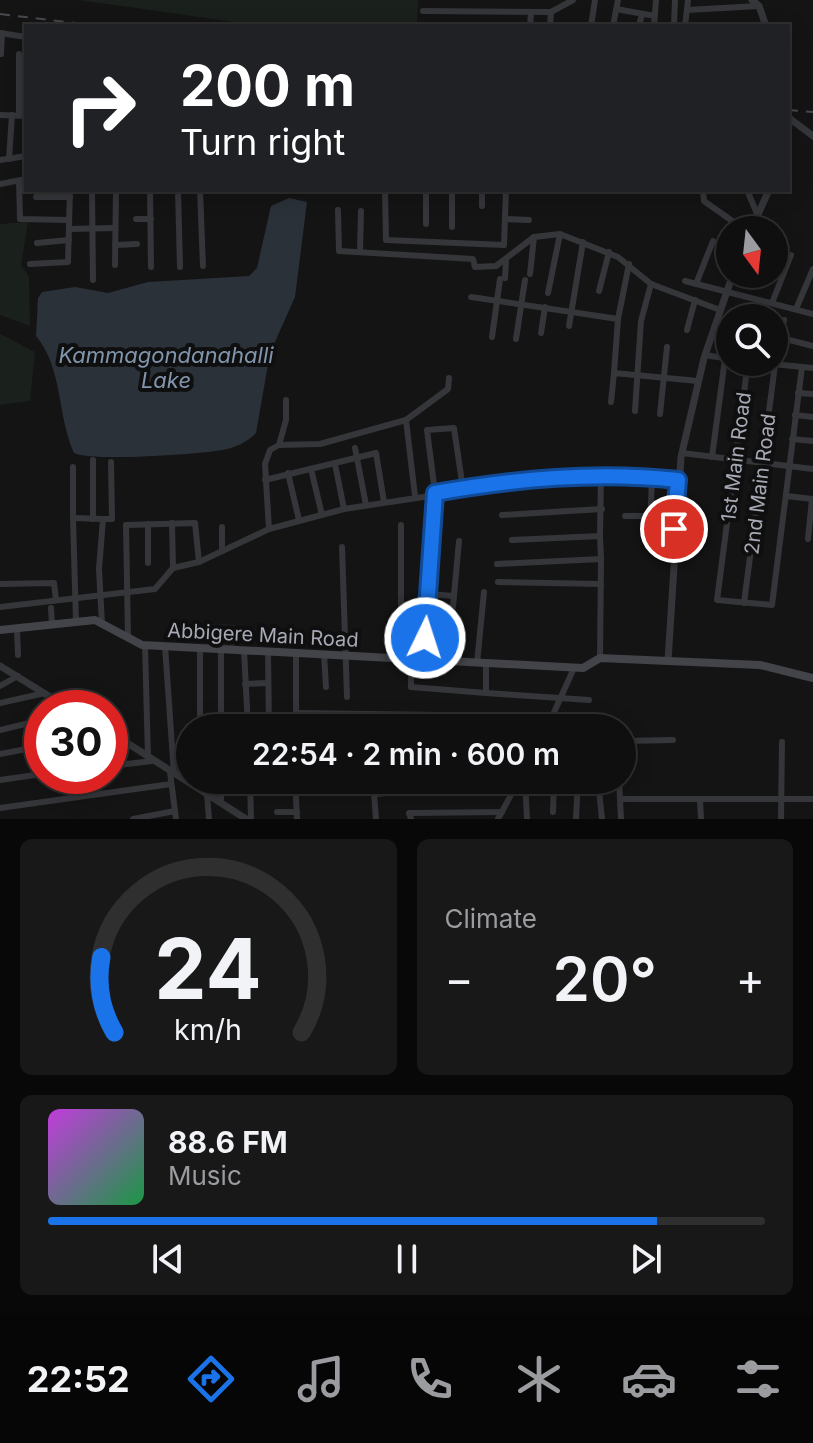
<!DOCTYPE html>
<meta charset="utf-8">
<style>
body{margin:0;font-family:Inter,sans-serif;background:#181819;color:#f1f3f6;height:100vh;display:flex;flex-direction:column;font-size:30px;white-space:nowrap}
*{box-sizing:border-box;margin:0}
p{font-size:26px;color:#9b9c9f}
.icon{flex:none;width:44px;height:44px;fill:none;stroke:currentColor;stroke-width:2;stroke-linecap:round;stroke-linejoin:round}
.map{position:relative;height:819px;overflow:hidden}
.details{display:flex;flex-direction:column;gap:20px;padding:20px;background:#080809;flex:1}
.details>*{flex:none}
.top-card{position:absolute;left:24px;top:24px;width:766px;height:168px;border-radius:0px;box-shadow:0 4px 20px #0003,0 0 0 2px #2f2f30;background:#202124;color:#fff;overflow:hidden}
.needle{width:52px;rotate:165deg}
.tools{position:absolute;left:716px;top:216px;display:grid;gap:16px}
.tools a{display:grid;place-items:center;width:72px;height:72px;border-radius:50%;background:#0f0f10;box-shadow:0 4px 20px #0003,0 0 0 2px #2f2f30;font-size:40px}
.speed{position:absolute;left:24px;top:690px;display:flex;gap:16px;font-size:40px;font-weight:700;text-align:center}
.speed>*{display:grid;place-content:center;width:104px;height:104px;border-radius:50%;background:#0f0f10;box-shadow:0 4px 20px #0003,0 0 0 2px #2f2f30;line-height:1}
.speed .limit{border:12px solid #d22;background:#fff;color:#111}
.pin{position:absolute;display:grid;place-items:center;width:68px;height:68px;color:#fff;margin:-34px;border:4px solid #fff;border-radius:50%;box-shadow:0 2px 8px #0007}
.me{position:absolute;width:88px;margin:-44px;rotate:4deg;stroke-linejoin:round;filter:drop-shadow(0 0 6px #0008)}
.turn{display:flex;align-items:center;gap:28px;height:168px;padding:0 24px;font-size:36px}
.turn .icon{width:104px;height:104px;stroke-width:2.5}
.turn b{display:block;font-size:56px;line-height:68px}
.big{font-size:60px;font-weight:600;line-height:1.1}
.details .tile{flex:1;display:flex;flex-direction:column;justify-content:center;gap:12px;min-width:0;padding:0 28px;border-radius:12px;background:#181819}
.details .dial{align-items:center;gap:0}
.dial svg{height:208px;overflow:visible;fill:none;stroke:#2f2f30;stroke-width:7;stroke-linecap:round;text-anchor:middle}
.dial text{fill:#f1f3f6;stroke:none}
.song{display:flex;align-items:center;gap:24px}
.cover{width:96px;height:96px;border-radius:12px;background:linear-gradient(135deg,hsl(290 70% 55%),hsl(140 70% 35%))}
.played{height:8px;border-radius:4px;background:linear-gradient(90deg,#1a73e8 85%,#2f2f30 85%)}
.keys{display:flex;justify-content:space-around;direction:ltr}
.heat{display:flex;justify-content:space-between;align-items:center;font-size:44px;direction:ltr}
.details .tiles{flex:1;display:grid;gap:20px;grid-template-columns:1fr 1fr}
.tile:last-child{grid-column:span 2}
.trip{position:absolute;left:176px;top:714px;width:460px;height:80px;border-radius:40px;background:#0f0f10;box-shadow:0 4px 20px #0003,0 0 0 2px #2f2f30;font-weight:600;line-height:80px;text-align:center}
.tab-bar{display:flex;height:128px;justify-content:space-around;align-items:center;background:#060606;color:#9b9c9f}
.tab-bar .icon{width:56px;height:56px}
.tab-bar .on{color:#1a73e8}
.tab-bar b{font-size:36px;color:#f1f3f6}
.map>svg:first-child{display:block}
</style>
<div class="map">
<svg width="813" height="819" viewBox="0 0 813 819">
<rect width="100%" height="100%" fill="#141415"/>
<path fill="#202022" d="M213 624 236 625 234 650 206 648Z"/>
<g fill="#1a201c">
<path d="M79 0H418L417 26H263Z"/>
<path d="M28 222 21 265 29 277 30 326 0 315V224Z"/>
<path d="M0 334 35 352 30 401 0 405Z"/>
</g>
<path fill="#2b3138" d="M289 198 307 202 295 297 270 353 256 433C248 442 234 448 223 450 199 454 92 462 74 453 57 415 63 368 36 336L38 298 42 292 75 287 108 293 148 282 249 276 257 268 271 206Z"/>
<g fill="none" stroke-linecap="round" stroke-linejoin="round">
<g stroke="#35363a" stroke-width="6">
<path d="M616 9 655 16"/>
<path d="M687 10 759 6"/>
<path d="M423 11 551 12 573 0"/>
<path d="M530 26 531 13"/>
<path d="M550 26 551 12"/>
<path d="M591 26 595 0"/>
<path d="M613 26 618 0"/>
<path d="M639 26 642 14"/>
<path d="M654 26 656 0"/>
<path d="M674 26 675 0"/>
<path d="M685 26 688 0"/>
<path d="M0 33 26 37"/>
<path d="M1 54 2 33"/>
<path d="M19 54V115"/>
<path d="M0 115 26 116"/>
<path d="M9 159 12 115"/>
<path d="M0 160 26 156"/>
<path d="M19 181 20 219 69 220"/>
<path d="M0 184 26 179"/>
<path d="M92 190 93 280"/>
<path d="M150 190 151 267"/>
<path d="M178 190 180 267"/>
<path d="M200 190 203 266"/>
<path d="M385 190 386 240 504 245 506 190"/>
<path d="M426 190V224"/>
<path d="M703 190 704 201 745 230"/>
<path d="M747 190 758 216"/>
<path d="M36 197H70"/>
<path d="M482 206V190"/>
<path d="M338 210 339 251 473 259 475 267 496 266 534 237 560 234 618 257 651 284 720 310"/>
<path d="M136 219H151"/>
<path d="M505 219 529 220"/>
<path d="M452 227V190"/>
<path d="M69 229 115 228"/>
<path d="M37 243 69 240"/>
<path d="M115 245 137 244"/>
<path d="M360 252 361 211"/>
<path d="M30 264 68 262 70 190"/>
<path d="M115 265 116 190"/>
<path d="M530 274 534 237"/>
<path d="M505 278 506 261"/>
<path d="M685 281 813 314"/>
<path d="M696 284 713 241"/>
<path d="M599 291 609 252"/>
<path d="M548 293 560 234"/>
<path d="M471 297 618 319 614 373"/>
<path d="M772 303 791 255"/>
<path d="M796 309 813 269"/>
<path d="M757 318 759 315"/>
<path d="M618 319 629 264"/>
<path d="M569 326 583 242"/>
<path d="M687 330 695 300"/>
<path d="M541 333 545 307"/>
<path d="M774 336 813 346"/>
<path d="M492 337 500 279"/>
<path d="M780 338 784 320"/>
<path d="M516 339 525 280"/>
<path d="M705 355 730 359"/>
<path d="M748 362 717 600 772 605 802 367"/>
<path d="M751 362 813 368"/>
<path d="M798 393 813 394"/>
<path d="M611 402 614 373 698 381"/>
<path d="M635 411 641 321 651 284"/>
<path d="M660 414 667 347"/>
<path d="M795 415 813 417"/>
<path d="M792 439 813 441"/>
<path d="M279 445 286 420V400"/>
<path d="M355 448 366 505"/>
<path d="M682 453 813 469"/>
<path d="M712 457 725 359"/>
<path d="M93 460V519"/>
<path d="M335 464 344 509"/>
<path d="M73 467V518L103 519"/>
<path d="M311 469 322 515"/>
<path d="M288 473 299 520"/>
<path d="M265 480 376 453 384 502"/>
<path d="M415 496 406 420 448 389 449 378"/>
<path d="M786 496 813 499"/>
<path d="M502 515 602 509"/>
<path d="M625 516H650"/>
<path d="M73 518 76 622"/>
<path d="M172 523 173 568"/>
<path d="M148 524V563"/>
<path d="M222 527V551"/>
<path d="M269 529 265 464 270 450 279 445 320 444 406 420"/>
<path d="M650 531 652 477"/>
<path d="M600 536 601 475"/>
<path d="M808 539 812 499"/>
<path d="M342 547 347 697"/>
<path d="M497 564 601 559 600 536 512 540"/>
<path d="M498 582 601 584"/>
<path d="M0 584 54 583 56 600"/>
<path d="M429 594 454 596"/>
<path d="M744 603 775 365"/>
<path d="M0 607 155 589 173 568 199 562 269 529 344 509 542 479 610 475 678 480"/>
<path d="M51 608 52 625"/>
<path d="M102 624 99 569 103 519H112L111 462"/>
<path d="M17 629 18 655"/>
<path d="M128 638 126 525 195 523 199 562"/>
<path d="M145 645 148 758"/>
<path d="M165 646 174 774"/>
<path d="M200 648V728"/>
<path d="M221 649V728"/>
<path d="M244 650 248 728"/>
<path d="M268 651 269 728"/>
<path d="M296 653V728"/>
<path d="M324 654 326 687"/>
<path d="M600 658 601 559"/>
<path d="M401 659V525"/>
<path d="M411 659V687L486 693"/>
<path d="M424 660 435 493 427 430 454 428 463 489"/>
<path d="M448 661 459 541"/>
<path d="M477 663 484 592"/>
<path d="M486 663V693L589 700"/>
<path d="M245 684 268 683"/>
<path d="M0 686 18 676"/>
<path d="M0 703 45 693"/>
<path d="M297 713 440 715"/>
<path d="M368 728V714"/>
<path d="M547 728 574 668"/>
<path d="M0 730 42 720"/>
<path d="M622 741 673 740"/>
<path d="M0 754 42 746"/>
<path d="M110 766 152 761"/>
<path d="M170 772 176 819"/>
<path d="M0 780 42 774"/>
<path d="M221 780V803"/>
<path d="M250 780 251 819"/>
<path d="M295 780 297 819"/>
<path d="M373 780 376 819"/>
<path d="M525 780 527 819"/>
<path d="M598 780 602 819"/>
<path d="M619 780 620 799"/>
<path d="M207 794 209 819"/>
<path d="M375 794 473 786"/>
<path d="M700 800 701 819"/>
<path d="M0 808 171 784"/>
<path d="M277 812H297"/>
<path d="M553 812 554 780"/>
<path d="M133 819 175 811"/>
<path d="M411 819 409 813 502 812"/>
<path d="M498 819 519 780"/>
<path d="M576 819 578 780"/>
<path d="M621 819 620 799H813"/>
<path d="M781 819 782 742"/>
</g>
<g stroke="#35363a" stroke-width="7">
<path d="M752 0 759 6 766 26"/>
<path d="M789 118 813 136"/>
<path d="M788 141 789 117"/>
<path d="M751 230 769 190"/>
<path d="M668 661 681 457 704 358 733 274"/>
<path d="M0 666 68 708"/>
<path d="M110 732 246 819"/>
</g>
<path stroke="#43444a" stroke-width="8" d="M0 630 95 620 142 645 583 668 600 658 760 665 813 678"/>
<g stroke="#48494f" stroke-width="2" stroke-dasharray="10 8" stroke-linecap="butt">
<path d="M0 14 100 26"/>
<path d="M788 110 813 112"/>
</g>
</g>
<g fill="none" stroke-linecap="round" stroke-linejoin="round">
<defs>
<path id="route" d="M425 638 435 493C515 479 596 471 678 480L674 529"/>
</defs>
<use href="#route" stroke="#114b97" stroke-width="20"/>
<use href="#route" stroke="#1a73e8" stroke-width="14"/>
</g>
<g text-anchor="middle" stroke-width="8" stroke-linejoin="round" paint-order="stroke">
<g font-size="20" fill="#a7aab4" stroke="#0f0f10">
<text transform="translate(736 457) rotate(-83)" y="7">1st Main Road</text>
<text transform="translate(760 484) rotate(-83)" y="7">2nd Main Road</text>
<text transform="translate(263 635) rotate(3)" y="7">Abbigere Main Road</text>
</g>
<g font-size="22" font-style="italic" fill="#8195ac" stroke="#0f0f10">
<text x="166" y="363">Kammagondanahalli<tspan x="166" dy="25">Lake</tspan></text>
</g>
</g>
</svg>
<div class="tools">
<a><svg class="needle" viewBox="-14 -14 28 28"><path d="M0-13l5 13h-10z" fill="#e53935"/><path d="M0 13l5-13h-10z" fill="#9b9c9f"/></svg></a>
<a><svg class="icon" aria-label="search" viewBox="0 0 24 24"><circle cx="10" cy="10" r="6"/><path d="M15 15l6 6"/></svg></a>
</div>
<div class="speed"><div class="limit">30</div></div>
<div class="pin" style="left:674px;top:529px;background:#d93025"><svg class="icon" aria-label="arrive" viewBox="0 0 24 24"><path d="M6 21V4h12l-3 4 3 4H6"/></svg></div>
<svg class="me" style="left:425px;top:638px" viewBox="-20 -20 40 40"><circle r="17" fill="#1a73e8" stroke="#fff" stroke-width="3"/><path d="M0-11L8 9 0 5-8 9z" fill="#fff"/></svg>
<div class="trip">22:54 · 2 min · 600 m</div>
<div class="top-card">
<div class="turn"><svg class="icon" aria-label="right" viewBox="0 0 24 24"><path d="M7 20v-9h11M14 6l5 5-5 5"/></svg><div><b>200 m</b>Turn right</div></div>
</div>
</div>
<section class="details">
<div class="tiles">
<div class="tile dial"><svg viewBox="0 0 100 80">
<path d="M14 69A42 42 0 1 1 86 69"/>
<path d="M14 69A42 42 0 0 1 9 40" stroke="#1a73e8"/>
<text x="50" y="56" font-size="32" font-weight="700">24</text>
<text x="50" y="72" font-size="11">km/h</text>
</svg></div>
<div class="tile"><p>Climate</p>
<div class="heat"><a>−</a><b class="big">20°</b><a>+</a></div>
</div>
<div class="tile">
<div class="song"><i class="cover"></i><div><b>88.6 FM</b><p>Music</p></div></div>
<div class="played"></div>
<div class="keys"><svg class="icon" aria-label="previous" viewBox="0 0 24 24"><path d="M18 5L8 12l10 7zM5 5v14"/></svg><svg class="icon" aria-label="pause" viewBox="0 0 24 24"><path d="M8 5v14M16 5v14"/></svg><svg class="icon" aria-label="next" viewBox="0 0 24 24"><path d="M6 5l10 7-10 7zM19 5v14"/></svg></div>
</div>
</div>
</section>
<nav class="tab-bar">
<b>22:52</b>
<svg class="icon on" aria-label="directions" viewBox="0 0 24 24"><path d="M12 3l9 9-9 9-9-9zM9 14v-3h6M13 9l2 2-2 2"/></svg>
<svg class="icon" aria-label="music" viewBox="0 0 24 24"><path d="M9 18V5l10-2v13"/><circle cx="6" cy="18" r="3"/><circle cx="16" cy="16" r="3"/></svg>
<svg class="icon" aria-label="phone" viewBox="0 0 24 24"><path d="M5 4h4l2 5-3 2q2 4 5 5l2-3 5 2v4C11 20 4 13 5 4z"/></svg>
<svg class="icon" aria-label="climate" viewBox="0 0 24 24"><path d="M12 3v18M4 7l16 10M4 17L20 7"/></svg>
<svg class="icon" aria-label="car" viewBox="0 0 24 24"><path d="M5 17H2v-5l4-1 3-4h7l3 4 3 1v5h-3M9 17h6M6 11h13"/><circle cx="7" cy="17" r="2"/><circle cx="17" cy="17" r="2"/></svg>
<svg class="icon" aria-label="filters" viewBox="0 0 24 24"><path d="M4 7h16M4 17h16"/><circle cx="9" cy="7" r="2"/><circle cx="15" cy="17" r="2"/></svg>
</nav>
